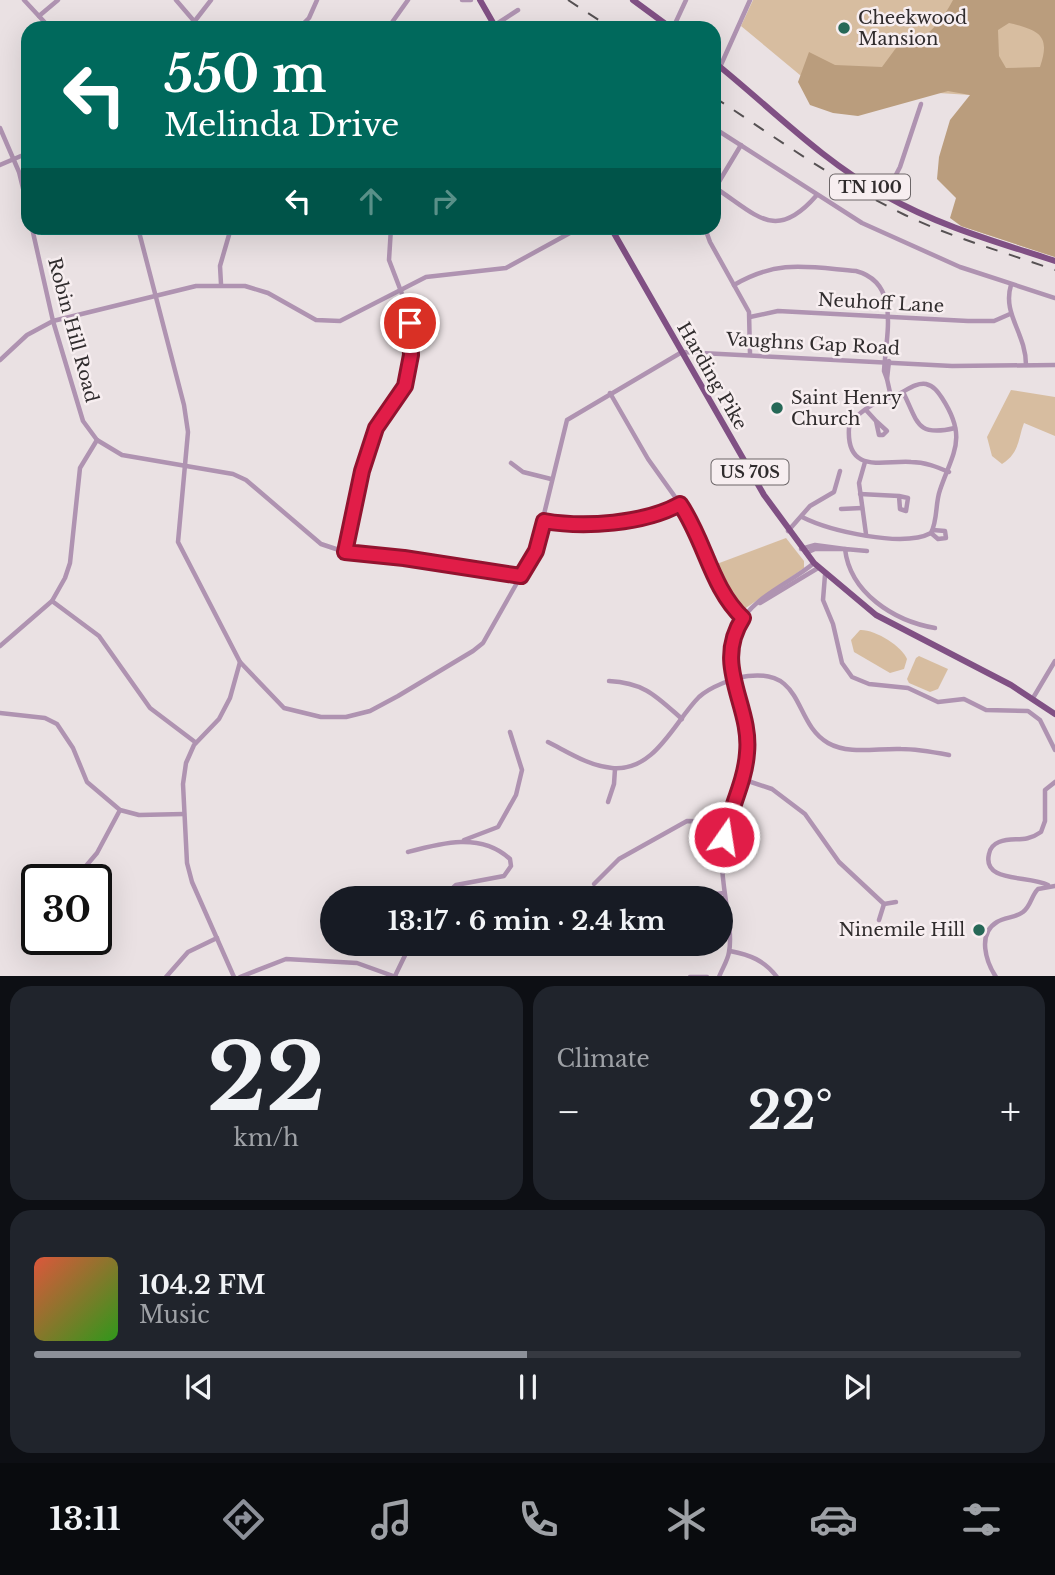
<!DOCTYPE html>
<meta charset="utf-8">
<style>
body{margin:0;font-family:"Libre Baskerville",serif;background:#20242c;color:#f1f3f6;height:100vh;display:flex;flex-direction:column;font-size:26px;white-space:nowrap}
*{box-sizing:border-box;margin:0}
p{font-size:23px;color:#9ea1a6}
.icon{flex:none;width:38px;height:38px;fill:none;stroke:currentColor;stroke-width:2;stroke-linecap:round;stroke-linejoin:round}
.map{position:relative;height:976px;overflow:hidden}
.drawer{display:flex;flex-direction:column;gap:10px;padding:10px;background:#0d0f14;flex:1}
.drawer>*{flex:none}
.hud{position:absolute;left:21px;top:21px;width:700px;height:214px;border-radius:21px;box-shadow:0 7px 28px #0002;background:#00695c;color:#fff;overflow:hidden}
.speed{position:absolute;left:21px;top:864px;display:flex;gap:14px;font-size:35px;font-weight:700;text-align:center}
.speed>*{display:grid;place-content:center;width:91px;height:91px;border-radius:50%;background:#171b24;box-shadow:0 7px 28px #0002;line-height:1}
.speed .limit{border:4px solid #111;border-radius:10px;background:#fff;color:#111}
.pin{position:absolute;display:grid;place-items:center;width:60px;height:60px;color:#fff;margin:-30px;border:4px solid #fff;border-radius:50%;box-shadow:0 2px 7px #0007}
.me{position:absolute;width:77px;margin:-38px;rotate:13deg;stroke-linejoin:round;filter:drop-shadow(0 0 5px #0008)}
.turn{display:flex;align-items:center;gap:24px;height:147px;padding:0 28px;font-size:32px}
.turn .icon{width:91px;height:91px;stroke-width:2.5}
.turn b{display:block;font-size:49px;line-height:60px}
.lanes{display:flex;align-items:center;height:66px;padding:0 28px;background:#0003;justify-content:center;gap:35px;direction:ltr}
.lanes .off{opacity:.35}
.big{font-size:52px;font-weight:700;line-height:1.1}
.drawer .widget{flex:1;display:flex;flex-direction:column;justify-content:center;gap:10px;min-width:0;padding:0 24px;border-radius:21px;background:#20242c}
.drawer .dial{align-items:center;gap:0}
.dial b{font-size:91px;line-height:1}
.song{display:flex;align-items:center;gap:21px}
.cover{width:84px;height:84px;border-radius:10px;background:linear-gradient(135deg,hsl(10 70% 55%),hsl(110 70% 35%))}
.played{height:7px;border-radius:4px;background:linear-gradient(90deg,#8c9099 50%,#363941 50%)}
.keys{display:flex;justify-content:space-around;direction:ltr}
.heat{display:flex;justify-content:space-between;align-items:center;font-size:38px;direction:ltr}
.drawer .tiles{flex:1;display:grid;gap:10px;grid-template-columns:1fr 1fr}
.widget:last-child{grid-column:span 2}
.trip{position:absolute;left:320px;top:886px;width:413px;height:70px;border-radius:35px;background:#171b24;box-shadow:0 7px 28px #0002;font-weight:700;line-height:70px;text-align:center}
.dock{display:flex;height:112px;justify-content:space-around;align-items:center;background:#090b0e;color:#9ea1a6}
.dock .icon{width:49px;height:49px}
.dock .current{color:#8c9099}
.dock b{font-size:32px;color:#f1f3f6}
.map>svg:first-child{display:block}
</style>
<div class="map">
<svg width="1055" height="977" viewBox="0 0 1055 977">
<rect width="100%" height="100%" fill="#eae1e3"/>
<g fill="#d7bda0">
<path d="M753 0H1055V257L961 226 970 95 812 85 741 26Z"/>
<path d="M1011 390 1055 397V436L1024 423C1018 438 1020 453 1002 464L992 456 987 437Z"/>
<path d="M786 538 804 561V568L740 612 725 596 714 565Z"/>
<path d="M860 630C874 629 902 646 907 659L904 669 890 673 854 652 851 640Z"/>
<path d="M919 656 948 669 938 689 930 692 909 683 907 679 916 658Z"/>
</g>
<path fill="#ba9d7d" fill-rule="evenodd" d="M953 0H1055V257L961 226 950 218 956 198 937 179 939 157 950 120 970 95 948 91 858 116 833 113 810 105 798 82 809 52 835 65 882 67 896 48C925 41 939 26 953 0ZM1009 23C1039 30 1051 35 1040 67L1006 68 999 56 998 30Z"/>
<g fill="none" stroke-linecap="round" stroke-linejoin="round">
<g stroke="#af93b1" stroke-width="4.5">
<path d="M24 0 50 28"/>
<path d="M176 0 200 28"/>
<path d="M462 0H471"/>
<path d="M39 16 58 0"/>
<path d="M194 22 211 0"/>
<path d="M495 25 518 10"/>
<path d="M299 28 309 18 317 0"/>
<path d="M388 28 408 0"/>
<path d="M673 28 686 0"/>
<path d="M720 67 750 0"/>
<path d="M0 128 19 172 28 209"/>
<path d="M714 128 862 223 960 267 1055 298"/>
<path d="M0 165 28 153"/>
<path d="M714 187C756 214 775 243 816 196"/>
<path d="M714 190 741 145"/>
<path d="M885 196 900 167 921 104"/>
<path d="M32 228 53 321 83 421 97 440 122 455 233 474 246 480 321 544 345 552 404 558 520 576"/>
<path d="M138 228 184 405 188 432 178 542 240 662 230 698 219 719 194 745 186 763 183 784 187 863 192 882 234 977"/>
<path d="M705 228 710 242 749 312 750 354"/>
<path d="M221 284 220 266 231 228"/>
<path d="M734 285C778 259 808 267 856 271 901 283 886 335 884 371L887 379 889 361"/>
<path d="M1011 285C1002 314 1026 333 1026 365"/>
<path d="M750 317 778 311 968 321H994L1010 314"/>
<path d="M0 360 27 335 53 321 196 286H245L268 293 316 320 340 321 426 277 506 268 579 228"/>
<path d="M887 379 891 397"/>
<path d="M610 393 648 459 693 522 724 597 743 618"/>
<path d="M904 394C918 423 917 437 955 428"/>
<path d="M866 410 876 421 879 435H883L887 431 876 421"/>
<path d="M865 462 859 483 866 534"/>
<path d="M511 463 523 472 551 479"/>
<path d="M860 494 899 496 900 509 906 511 908 498 899 496"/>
<path d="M841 509 862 508"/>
<path d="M802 517C830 531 903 548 931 533 938 519 935 504 940 490 953 452 968 438 942 398 938 392 934 386 926 384 914 382 903 394 891 397 876 401 855 413 849 428 846 475 884 460 911 462 925 462 937 467 949 472"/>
<path d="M544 521C584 528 644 524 680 504"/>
<path d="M788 531 810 506 834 492 840 471"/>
<path d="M931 533 938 539 946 538 945 531 933 530"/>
<path d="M801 549 815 545 845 549H815L806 553"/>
<path d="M867 551 845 549C850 593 894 621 935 628"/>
<path d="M345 552 362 471 376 428 401 394 411 355 407 307 389 260 391 228"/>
<path d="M825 575 823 600 833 624 842 663 852 677 869 684 908 688 938 702 964 699 986 710 1028 711 1040 720 1055 750"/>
<path d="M52 601 99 636 150 708 195 742"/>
<path d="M760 603 818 568"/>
<path d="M0 646 52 601 65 578 70 563 80 468 97 440"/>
<path d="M240 662 284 708 321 717H346L370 711 398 696 473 651 483 643 535 551 567 420 682 352 952 366 1055 365"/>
<path d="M609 681C645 683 656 696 682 719"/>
<path d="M1033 698 1055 661"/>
<path d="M0 713 45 718 57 724 73 748 87 782 120 810 139 815 184 814"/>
<path d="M548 742C568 752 589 766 612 768 655 772 674 722 699 697 710 687 733 678 748 676 805 669 793 723 828 743 849 755 877 748 901 749 917 749 933 752 949 755"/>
<path d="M742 779 772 789 805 814 839 862 884 904 879 920"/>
<path d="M608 802 614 784 615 769"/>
<path d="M464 840 498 827 516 795 522 770 510 732"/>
<path d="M408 852C441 843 481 832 510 859L511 866 504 876 456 885 442 898"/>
<path d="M74 880 97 853 120 810"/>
<path d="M594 884 619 859 687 821 727 822"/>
<path d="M1048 885C1028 875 982 883 989 854 990 848 994 844 999 842 1014 836 1024 844 1041 832L1045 821V790L1055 782"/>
<path d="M682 898 724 893"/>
<path d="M884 904 896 902"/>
<path d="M625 947 627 943"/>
<path d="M730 951C750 955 764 960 777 977"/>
<path d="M395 976 411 943"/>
<path d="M166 977 188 952 217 938"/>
<path d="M240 977 286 959 357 963 396 977"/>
<path d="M690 977H707"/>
<path d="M719 977C722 969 728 960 729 952 734 927 719 880 722 851 726 811 750 776 748 737 746 698 716 669 737 628 753 596 788 585 814 563"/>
<path d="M996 977C986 962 977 934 997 922 1005 917 1015 918 1023 912 1031 906 1031 896 1038 889L1055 886"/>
</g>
<g stroke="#805084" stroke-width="6">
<path d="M480 0 496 28"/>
<path d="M633 0 671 28"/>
<path d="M714 62C770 107 822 161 886 196 939 226 997 242 1055 261"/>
<path d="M611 228 764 495 814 563 876 615 1011 685 1055 714"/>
</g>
<g stroke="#565153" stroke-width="2" stroke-dasharray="12 12" stroke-linecap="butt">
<path d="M568 0 611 28"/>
<path d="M714 97C776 138 837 182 905 215 953 238 1004 252 1055 270"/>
</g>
</g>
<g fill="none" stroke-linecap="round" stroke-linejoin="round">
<defs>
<path id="route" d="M410 323 411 355 405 386 376 428 362 471 345 552 404 558 521 576 536 551 544 521C584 528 644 524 680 504 705 540 711 588 743 618 712 666 752 705 747 753 745 782 730 809 724 837"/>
</defs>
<use href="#route" stroke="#92132f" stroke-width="18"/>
<use href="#route" stroke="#e11d48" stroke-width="12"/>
</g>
<g fill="#266857" stroke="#f7eef0" stroke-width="2.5">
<circle cx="844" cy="28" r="7"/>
<circle cx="777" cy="408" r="7"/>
<circle cx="979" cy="930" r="7"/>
</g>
<g text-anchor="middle" stroke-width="5" stroke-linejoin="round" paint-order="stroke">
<g fill="#f7eef0" stroke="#6c6668" stroke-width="2">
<rect x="830" y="174.5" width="80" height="25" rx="5"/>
<rect x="711.5" y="459.5" width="77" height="25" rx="5"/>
</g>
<g font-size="16" font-weight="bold" fill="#302c2d">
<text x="870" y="193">TN 100</text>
<text x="750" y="478">US 70S</text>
</g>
<g font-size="18" fill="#302c2d" stroke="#f7eef0" text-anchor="start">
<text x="858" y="24">Cheekwood<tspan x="858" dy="21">Mansion</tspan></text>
<text x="791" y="404">Saint Henry<tspan x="791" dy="21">Church</tspan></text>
<text x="965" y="936" text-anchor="end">Ninemile Hill</text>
</g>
<g font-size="18" fill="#302c2d" stroke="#f7eef0">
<text transform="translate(881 303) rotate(3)" y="6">Neuhoff Lane</text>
<text transform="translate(73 330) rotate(75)" y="6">Robin Hill Road</text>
<text transform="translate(813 344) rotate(3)" y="6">Vaughns Gap Road</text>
<text transform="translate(712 376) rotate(60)" y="6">Harding Pike</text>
</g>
</g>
</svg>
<div class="speed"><div class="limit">30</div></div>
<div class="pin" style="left:410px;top:323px;background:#d93025"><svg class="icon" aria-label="arrive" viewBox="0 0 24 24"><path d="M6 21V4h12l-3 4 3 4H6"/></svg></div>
<svg class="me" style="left:724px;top:837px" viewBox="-20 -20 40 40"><circle r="17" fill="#e11d48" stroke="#fff" stroke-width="3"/><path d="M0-11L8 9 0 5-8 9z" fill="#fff"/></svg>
<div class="trip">13:17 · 6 min · 2.4 km</div>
<div class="hud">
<div class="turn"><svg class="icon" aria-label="left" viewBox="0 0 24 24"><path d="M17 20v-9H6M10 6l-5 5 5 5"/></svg><div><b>550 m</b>Melinda Drive</div></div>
<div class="lanes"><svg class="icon" aria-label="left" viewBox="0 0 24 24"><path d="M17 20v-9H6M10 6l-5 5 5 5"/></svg><svg class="icon off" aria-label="ahead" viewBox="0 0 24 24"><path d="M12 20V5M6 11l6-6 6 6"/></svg><svg class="icon off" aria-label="right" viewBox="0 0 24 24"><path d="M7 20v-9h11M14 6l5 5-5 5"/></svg></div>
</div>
</div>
<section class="drawer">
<div class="tiles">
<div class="widget dial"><b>22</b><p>km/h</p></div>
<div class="widget"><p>Climate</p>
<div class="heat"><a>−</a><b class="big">22°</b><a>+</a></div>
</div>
<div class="widget">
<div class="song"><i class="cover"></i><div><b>104.2 FM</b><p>Music</p></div></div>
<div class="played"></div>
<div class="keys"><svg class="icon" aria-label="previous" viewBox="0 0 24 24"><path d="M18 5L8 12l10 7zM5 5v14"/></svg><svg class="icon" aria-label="pause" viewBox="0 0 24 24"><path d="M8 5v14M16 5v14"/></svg><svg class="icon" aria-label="next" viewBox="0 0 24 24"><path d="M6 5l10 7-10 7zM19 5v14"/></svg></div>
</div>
</div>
</section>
<nav class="dock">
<b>13:11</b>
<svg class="icon current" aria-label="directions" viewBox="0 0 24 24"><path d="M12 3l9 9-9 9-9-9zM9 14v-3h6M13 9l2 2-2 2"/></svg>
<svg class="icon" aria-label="music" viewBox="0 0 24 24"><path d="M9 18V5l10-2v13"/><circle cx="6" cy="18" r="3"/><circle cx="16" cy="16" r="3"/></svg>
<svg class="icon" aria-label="phone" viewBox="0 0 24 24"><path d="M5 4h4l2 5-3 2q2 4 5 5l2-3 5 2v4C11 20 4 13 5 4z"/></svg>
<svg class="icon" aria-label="climate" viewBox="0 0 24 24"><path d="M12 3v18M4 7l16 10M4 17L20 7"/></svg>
<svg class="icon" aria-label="car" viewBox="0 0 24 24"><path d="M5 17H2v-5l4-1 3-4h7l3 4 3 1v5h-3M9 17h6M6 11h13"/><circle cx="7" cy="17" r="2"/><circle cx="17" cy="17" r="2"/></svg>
<svg class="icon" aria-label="filters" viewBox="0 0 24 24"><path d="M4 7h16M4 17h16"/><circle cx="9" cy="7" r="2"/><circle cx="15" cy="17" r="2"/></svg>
</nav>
